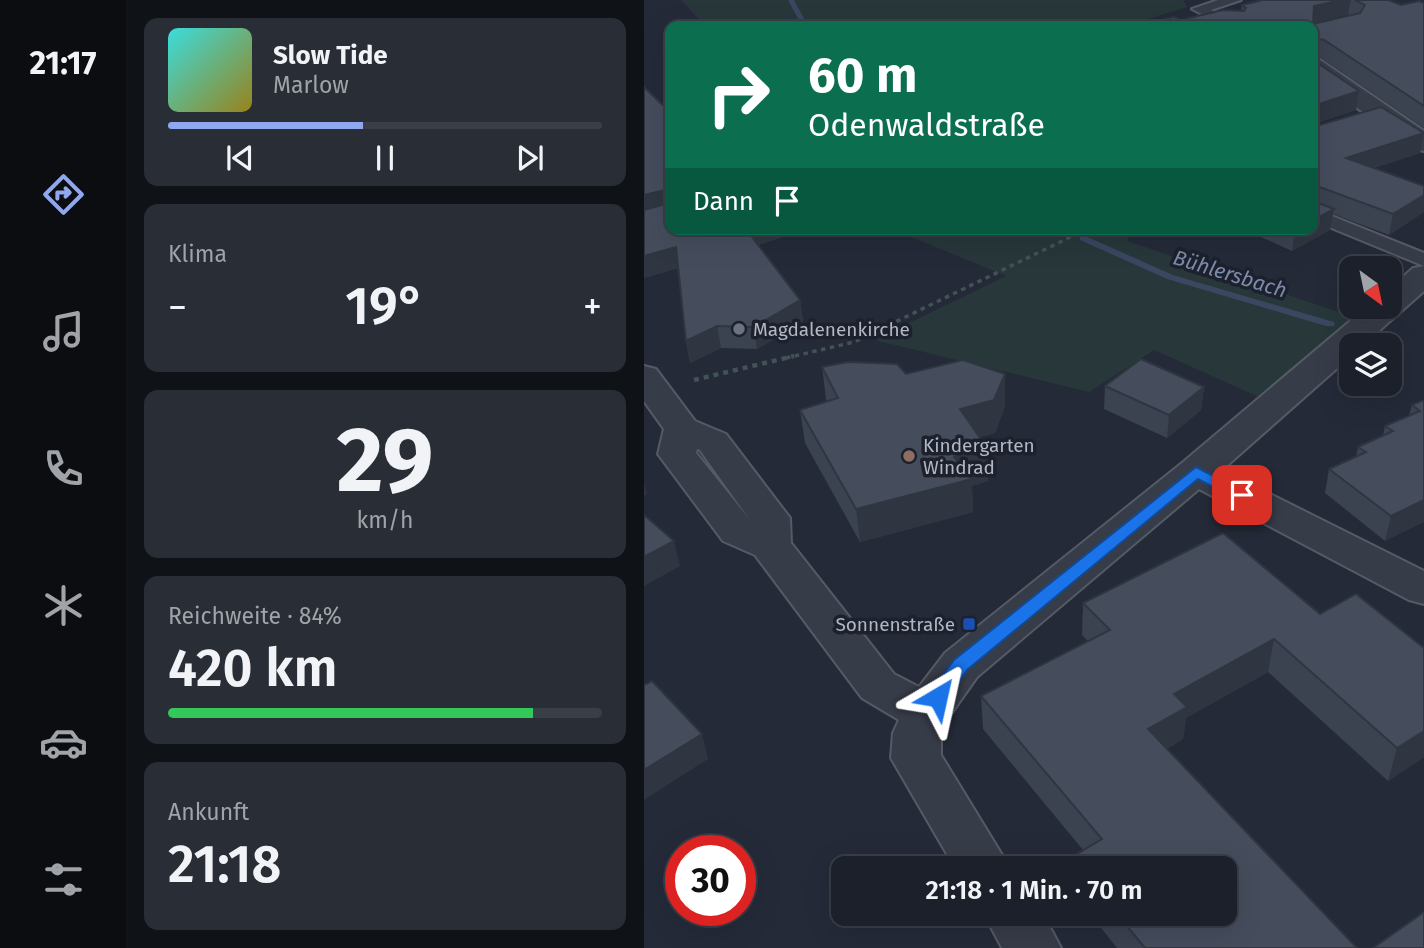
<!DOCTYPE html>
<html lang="de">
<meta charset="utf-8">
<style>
body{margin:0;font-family:"Fira Sans",sans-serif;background:#282d36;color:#f1f3f6;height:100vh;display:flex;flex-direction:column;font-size:26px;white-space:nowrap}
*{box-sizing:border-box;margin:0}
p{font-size:23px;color:#a0a3a8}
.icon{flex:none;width:38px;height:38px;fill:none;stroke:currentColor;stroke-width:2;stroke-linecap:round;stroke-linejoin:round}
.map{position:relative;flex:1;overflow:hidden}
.drawer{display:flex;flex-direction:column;gap:18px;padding:18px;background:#0f1217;width:518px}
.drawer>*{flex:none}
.banner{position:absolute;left:21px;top:21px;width:653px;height:214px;border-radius:14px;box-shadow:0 7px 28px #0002,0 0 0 2px #393e47;background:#0b6e4f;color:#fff;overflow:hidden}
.needle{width:46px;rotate:147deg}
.controls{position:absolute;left:695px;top:256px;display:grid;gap:14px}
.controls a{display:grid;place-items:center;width:63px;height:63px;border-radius:14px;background:#1b202a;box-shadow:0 7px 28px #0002,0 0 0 2px #393e47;font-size:35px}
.speed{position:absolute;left:21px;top:835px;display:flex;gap:14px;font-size:35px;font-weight:700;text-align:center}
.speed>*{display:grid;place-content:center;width:91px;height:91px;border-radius:50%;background:#1b202a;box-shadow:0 7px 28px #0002,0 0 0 2px #393e47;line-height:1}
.speed .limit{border:10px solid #d22;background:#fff;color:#111}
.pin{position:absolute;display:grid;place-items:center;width:60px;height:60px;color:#fff;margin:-30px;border-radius:14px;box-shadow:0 4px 10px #0006}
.me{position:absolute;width:77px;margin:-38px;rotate:36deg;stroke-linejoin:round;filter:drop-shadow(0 0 5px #0008)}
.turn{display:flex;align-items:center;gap:24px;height:147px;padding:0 28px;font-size:32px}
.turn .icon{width:91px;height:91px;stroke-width:2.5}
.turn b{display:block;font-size:49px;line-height:60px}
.then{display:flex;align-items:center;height:66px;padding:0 28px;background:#0003;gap:14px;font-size:26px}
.big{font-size:52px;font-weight:600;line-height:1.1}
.drawer .tile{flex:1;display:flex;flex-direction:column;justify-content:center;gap:10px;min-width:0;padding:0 24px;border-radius:14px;background:#282d36}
.drawer .dial{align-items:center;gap:0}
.dial b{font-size:91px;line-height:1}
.song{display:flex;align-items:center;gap:21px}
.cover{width:84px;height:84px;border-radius:10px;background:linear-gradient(135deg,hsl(180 70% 55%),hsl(50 70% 35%))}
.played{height:7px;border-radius:4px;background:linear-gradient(90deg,#8ea7ee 45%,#393e47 45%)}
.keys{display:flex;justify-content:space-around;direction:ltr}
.heat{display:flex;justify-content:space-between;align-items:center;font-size:38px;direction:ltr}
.charge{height:10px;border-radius:5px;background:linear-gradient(90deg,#34c759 84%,#393e47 0)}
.trip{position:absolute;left:187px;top:856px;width:406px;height:70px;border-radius:14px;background:#1b202a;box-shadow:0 7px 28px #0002,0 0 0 2px #393e47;font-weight:600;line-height:70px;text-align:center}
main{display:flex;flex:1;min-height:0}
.menu{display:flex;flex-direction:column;width:126px;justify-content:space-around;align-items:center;background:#0b0d11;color:#a0a3a8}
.menu .icon{width:49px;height:49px}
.menu .active{color:#8ea7ee}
.menu b{font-size:32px;color:#f1f3f6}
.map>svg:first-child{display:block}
</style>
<main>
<nav class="menu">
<b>21:17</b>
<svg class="icon active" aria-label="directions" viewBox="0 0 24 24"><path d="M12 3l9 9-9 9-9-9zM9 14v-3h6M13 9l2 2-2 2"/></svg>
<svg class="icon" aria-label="music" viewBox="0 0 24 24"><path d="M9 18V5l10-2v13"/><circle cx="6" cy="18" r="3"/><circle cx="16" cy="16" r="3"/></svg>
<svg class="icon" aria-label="phone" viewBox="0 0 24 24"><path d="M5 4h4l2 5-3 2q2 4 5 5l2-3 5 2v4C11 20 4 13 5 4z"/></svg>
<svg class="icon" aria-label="climate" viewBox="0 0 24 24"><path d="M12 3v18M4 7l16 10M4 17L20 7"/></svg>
<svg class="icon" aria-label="car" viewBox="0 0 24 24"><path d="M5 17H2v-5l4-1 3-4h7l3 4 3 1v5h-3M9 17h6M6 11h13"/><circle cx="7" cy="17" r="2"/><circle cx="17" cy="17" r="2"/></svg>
<svg class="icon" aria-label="filters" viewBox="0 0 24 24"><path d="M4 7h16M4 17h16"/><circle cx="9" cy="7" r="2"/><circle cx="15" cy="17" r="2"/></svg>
</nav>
<section class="drawer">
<div class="tile">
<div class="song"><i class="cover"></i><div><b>Slow Tide</b><p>Marlow</p></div></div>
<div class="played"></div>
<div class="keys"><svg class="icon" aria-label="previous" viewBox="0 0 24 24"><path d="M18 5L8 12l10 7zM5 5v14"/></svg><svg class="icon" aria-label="pause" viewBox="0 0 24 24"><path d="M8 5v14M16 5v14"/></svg><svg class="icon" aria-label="next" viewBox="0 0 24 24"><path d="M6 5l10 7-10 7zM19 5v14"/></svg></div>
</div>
<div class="tile"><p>Klima</p>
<div class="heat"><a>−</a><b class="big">19°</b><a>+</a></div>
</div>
<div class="tile dial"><b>29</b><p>km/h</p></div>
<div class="tile"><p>Reichweite · 84%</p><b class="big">420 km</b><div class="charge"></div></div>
<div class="tile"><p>Ankunft</p><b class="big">21:18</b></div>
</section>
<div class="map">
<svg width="780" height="948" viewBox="0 0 780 948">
<rect width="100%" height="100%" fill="#242a38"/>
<g fill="#27373a">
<path d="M37 0H539L543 7 482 26H61Z"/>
<path d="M248 229H488L483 241 710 317 617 398 510 350 445 392 230 340 362 276Z"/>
</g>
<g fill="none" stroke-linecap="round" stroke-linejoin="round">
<g fill="#3b4660" fill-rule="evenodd">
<path d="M144 0H150L164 26H158Z"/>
<path d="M439 235 529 275 690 322 691 324 690 326H682L523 279 436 240V236Z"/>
</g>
<defs>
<g id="lane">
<path d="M574 0H597L567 10 598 26H581L548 9Z"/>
<path d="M668 208 780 253V266L668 220Z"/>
</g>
<g id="street">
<path d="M668 58 676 60 780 131V151L771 149 668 76Z"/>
<path d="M780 266V291L719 345H707V356L578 470 780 571V604L765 600 555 489 333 677 302 721 297 733V755L366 868H311L247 758 249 733 255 720 218 698 111 555 79 541 14 454 20 429 0 401V366L12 369 51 421 82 434 146 518 147 543 250 674 275 687 301 653 538 463 724 306H746V289L769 268ZM53 449 56 450 106 520 52 453Z"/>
<path d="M340 914H399L417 948H358Z"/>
</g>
</defs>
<use href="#lane" stroke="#555a66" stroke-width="4"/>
<use href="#street" stroke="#555a66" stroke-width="4"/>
<path stroke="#435257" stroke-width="3.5" stroke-dasharray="4.5 4.5" stroke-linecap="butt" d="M142 358 210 342 443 229"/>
<path stroke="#435257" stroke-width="4.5" stroke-dasharray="5 5" stroke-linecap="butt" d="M50 380 150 356"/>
<use href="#lane" fill="#373c49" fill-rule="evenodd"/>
<use href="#street" fill="#373c49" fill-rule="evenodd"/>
</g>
<g fill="#3b4250" fill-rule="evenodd">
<path d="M619 0H744L757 5 780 3V128L677 58 669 56V60L715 91 712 110 669 124V127L780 133 776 153 730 168 780 186V212L745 235 689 214 686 230 648 251 599 229H668L537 20 597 11 598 5ZM704 14 706 16 669 24V23Z"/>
<path d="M0 87 157 231 114 245 156 300 159 322 113 349 77 348 46 363 42 341 34 268 0 278Z"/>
<path d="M178 367 262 374H361V406L351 433 335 437 343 448 344 481 328 486 329 512 216 542 161 443 156 410 183 402 182 399Z"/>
<path d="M461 386 560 387 557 410 523 438 460 409Z"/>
<path d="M780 400 741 541 681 493 685 469 712 457 714 447 739 435 741 426 765 415 768 405Z"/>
<path d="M439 603 676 614 780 648V757L744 781 624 672 542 718 539 739 523 749 713 948H473L446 914H581V868H427L428 857 439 850 339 729 337 696 444 641 438 635Z"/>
</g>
<g fill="#303641">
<path d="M697 0H707L704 14 667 23 670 6Z"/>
<path d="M715 91 712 110 668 125 669 106Z"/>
<path d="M780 133 776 153 699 178 702 158Z"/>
<path d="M21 190 25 209 0 216V195Z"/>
<path d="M780 195V212L745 235 749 214Z"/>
<path d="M690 209 686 230 648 251 651 230 668 229V221Z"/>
<path d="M101 229H157V231L104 248Z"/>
<path d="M32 247 36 267 0 278V256Z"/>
<path d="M156 300 159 322 113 349 110 327Z"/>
<path d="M73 326 77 348 46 363 42 341Z"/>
<path d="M361 374V406L351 433 318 442 316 409Z"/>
<path d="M560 387 557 410 523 438 525 415Z"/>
<path d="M343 448 344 481 328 486 329 512 216 542 212 509 310 457Z"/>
<path d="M0 483 3 494 0 496Z"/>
<path d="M780 500V522L741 541 747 516Z"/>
<path d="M30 541 36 566 0 586V557Z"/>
<path d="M630 639 624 672 542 718 539 739 501 762 504 729 530 694Z"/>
<path d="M780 731V757L744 781 753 748Z"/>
<path d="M58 734 64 759 0 800V770Z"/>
</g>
<g fill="#454d5d" stroke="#303641" stroke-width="2">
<path d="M619 0H697L670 6 669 24 716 13 721 5 711 0H744L757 5 775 1 780 3V106L680 40 669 38V60L715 91 669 106V127L737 107 780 133 702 158 780 186V195L749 214 670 185 669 201 690 209 668 221V26H490L530 17 537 20 579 10 600 11 602 8 598 5Z"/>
<path d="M0 87 26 112V229H102L156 300 110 327 73 326 42 341 32 247 0 256V210L25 203V192L21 190 0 195Z"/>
<path d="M497 359 560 387 525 415 461 386Z"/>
<path d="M319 360 361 374 350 400 316 409 343 448 310 457 328 479 212 509 156 410 194 398 178 367 204 362 253 364 262 374Z"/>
<path d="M780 400V500L747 516 685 469 722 452 714 447 749 431 741 426 776 411 768 405Z"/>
<path d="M0 515 30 541 0 557Z"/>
<path d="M579 533 676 614 712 594 780 648V731L753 748 630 639 530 694 543 707 504 729 713 948H501L473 914H581V868H436L428 857 458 839 337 696 466 630 439 603Z"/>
<path d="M8 681 58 734 0 770V685Z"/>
<path d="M780 912V948H729Z"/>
</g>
<path fill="#1a73e8" stroke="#114b97" stroke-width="2" d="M552 467 606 495 604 499H592L554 479 323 670 301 702H287L284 697 287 692 310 660Z"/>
<circle fill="#6b7280" stroke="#1d212d" stroke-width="2.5" cx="95" cy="329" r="7"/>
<circle fill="#8d6e63" stroke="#1d212d" stroke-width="2.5" cx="265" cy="456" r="7"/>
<rect fill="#1a4fb4" stroke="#1d212d" stroke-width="2.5" x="318" y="617" width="14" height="14" rx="3.5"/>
<g text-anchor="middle" stroke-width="7" stroke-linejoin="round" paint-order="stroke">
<g font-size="19" fill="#b2b7c5" stroke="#1d212d" text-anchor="start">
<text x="109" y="336">Magdalenenkirche</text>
<text x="279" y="452">Kindergarten<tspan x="279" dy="22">Windrad</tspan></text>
<text x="311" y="631" text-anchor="end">Sonnenstraße</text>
</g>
<g font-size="21" font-style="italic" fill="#7d8baa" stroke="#1d212d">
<text transform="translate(586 274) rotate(17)" y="7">Bühlersbach</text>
</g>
</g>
</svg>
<div class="controls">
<a><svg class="needle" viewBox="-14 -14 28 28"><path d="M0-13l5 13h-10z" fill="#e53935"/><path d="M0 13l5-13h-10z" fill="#a0a3a8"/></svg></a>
<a><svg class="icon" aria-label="layers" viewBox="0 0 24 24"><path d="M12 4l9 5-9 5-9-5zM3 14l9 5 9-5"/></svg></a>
</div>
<div class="speed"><div class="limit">30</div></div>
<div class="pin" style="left:598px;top:495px;background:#d93025"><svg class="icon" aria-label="arrive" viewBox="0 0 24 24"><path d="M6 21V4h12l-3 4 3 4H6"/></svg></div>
<svg class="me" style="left:294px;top:697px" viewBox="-20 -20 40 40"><path d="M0-17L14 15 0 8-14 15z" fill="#1a73e8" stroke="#fff" stroke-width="4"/></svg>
<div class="trip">21:18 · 1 Min. · 70 m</div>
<div class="banner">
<div class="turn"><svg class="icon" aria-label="right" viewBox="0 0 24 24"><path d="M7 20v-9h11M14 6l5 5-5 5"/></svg><div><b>60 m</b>Odenwaldstraße</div></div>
<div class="then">Dann<svg class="icon" aria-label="arrive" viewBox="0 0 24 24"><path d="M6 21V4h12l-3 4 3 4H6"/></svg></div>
</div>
</div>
</main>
